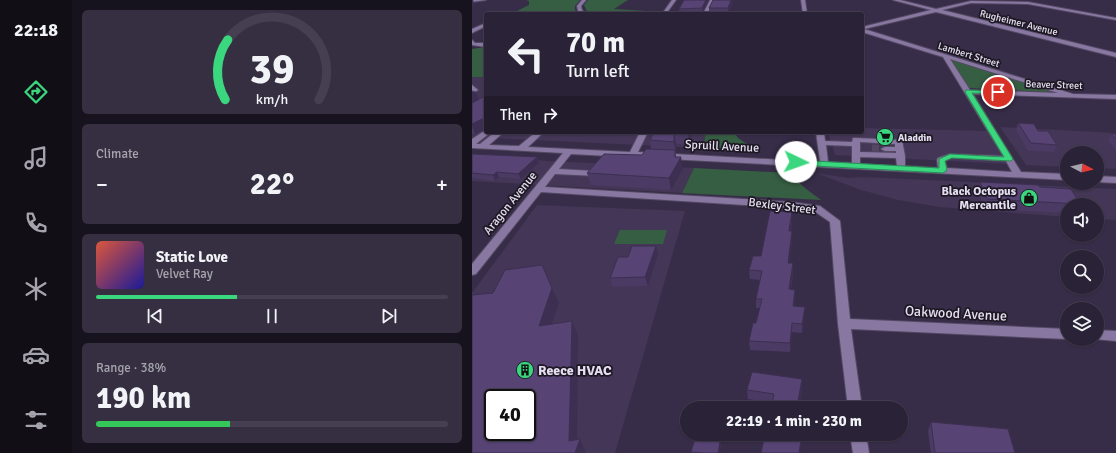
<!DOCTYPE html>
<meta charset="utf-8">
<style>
body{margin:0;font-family:Signika,sans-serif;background:#362f42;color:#f1f3f6;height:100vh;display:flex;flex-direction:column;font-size:15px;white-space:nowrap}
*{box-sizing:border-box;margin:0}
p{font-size:13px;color:#a5a4ad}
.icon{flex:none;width:22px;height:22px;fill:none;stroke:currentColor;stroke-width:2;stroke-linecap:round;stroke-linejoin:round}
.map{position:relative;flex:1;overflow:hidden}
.details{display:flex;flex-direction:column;gap:10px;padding:10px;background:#17131e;width:400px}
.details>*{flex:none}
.guide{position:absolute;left:12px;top:12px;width:380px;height:122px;border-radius:4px;box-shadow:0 1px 3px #0004,0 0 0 1px #463f51;background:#2a2236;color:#f1f3f6;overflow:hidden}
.needle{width:26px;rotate:97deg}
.buttons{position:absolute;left:588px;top:146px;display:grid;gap:8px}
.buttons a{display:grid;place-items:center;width:44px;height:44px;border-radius:50%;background:#2a2236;box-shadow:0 1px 3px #0004,0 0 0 1px #463f51;font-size:20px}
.speed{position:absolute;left:12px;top:389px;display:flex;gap:8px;font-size:20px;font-weight:700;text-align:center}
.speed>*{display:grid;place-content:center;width:52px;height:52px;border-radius:50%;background:#2a2236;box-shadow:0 1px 3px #0004,0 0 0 1px #463f51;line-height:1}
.speed .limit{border:2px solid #111;border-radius:6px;background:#fff;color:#111}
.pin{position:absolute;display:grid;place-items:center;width:34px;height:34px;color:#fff;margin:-17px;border:2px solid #fff;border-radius:50%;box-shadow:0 1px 4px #0007}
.me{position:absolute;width:44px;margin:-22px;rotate:93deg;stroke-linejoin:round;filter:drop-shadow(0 0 3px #0008)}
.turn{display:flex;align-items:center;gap:14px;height:84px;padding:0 16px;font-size:18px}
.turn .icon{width:52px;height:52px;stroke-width:2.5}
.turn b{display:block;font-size:28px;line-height:34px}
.then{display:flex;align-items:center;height:38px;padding:0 16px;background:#0003;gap:8px;font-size:15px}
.big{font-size:30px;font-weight:700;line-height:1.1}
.details .tile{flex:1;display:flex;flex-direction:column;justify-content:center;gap:6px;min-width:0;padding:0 14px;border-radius:6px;background:#362f42}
.details .dial{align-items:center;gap:0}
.dial svg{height:104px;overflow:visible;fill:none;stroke:#463f51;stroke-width:7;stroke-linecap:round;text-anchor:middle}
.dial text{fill:#f1f3f6;stroke:none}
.song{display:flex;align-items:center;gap:12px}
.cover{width:48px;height:48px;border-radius:6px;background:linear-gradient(135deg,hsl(10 70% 55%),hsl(240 70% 35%))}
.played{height:4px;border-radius:2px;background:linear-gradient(90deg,#3ad77f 40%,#463f51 40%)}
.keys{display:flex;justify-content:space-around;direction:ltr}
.heat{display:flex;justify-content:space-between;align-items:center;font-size:22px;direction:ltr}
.charge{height:6px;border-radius:3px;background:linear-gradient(90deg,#34c759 38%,#463f51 0)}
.trip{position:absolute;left:208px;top:401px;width:228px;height:40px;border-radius:20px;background:#2a2236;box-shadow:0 1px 3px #0004,0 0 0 1px #463f51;font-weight:700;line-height:40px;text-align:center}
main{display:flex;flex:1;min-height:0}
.tabs{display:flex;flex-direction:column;width:72px;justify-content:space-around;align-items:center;background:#110e16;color:#a5a4ad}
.tabs .icon{width:28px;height:28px}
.tabs .on{color:#3ad77f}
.tabs b{font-size:18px;color:#f1f3f6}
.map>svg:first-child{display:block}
</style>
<main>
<nav class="tabs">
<b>22:18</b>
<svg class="icon on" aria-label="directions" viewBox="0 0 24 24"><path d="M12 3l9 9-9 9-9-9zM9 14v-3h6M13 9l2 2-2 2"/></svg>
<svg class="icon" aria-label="music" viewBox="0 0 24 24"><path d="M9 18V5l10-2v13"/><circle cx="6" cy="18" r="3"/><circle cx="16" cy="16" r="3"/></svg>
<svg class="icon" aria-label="phone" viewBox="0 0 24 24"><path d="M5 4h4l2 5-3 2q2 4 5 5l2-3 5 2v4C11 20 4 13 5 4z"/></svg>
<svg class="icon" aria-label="climate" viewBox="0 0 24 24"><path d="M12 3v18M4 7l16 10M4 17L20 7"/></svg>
<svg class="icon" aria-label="car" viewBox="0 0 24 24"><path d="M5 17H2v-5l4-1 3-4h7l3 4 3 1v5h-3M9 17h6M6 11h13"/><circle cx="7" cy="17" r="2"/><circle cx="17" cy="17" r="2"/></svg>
<svg class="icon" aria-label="filters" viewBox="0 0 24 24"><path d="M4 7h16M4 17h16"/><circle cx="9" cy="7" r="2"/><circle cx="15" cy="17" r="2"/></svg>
</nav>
<section class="details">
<div class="tile dial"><svg viewBox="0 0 100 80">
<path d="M14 69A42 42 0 1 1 86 69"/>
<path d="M14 69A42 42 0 0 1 16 23" stroke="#3ad77f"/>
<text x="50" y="56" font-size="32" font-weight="700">39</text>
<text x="50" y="72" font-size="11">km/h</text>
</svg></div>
<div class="tile"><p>Climate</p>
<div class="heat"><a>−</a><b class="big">22°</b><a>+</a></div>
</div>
<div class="tile">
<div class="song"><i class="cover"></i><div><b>Static Love</b><p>Velvet Ray</p></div></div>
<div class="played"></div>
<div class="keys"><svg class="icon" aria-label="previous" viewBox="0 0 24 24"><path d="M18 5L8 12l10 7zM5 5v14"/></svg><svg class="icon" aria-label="pause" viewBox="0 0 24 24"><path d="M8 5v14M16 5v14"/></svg><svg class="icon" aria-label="next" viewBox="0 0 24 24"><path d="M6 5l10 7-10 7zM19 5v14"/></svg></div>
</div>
<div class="tile"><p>Range · 38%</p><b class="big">190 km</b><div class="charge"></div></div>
</section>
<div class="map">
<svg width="644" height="453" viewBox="0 0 644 453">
<rect width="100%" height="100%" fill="#382d48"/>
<g fill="#433656" fill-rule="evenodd">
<path d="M0 77H14V132H234L231 148 0 137Z"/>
<path d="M528 127 644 133V169L625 168V153H595V167L554 165Z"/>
<path d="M390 128 515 131 535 164 363 155 356 132H390Z"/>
<path d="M0 155 77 161 222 168 210 193 0 181Z"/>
<path d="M344 173 376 178 391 177 644 189V220L625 219V205H595V217L468 207 426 200 389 190Z"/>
<path d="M65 205 213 211 143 453H0V293ZM21 398H55V432H21Z"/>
</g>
<g fill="#365e43">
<path d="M54 0H108L103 6V10L107 14H46L41 13 57 5V1Z"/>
<path d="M116 0H156L142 9 191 12 192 13 116 14 112 5Z"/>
<path d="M14 47V77H0V49Z"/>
<path d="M478 60 484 61 588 93 498 88 495 86Z"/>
<path d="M234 132H262L266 138 284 150 231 148Z"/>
<path d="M222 168 317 173 333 188 349 200 210 193Z"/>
<path d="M148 230H195L191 244H142Z"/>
</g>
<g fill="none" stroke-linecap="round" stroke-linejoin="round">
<path stroke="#524861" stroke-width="7" stroke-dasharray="7 3.5" stroke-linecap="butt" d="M400 148 413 149"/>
<defs>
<g id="minor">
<path d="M0 0H14L0 2Z"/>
<path d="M110 0H114L109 6 110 10 114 14H109L106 11 105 6Z"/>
<path d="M200 0H204L194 14H190Z"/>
<path d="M238 0H242L235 14H231Z"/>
<path d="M329 0H333L335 14H331Z"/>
<path d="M421 0H428L464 9 499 1 556 2 644 18V20L556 4 499 3 470 10 644 53V57L464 12 392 29 601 94 644 95V99L501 94 549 172 595 174V180L99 154 87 169 122 171 126 174 125 176 83 174 73 187 319 202 348 206 368 221 378 319 595 329V339L379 329 390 408H376L366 324 358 222 342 211 319 208 69 192 4 274 0 275V264L91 153 0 148V139L14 130V132H19L4 144H8L23 132H32L17 145 47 146 64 132H72L56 147 158 152 168 132H176L166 152 348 162 344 132H352L353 141 380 142 381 138H384L430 140 433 156V166L466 168 465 160 466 158 478 154 531 156 471 57 390 32V27L459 10ZM478 59 586 93 498 90ZM388 142 423 144V147H413L409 149 413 151H424V153L388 152ZM354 145 380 146V163L356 162ZM388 157 424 158 425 166 388 164ZM479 158 534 161 540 172 475 168 473 161Z"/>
<path d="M14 23V26L0 33V29Z"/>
<path d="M0 40 3 43H14V47L0 45Z"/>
<path d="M0 85 6 90 0 94Z"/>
<path d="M625 176 644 177V183L625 182Z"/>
<path d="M625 330 644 331V341L622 339H625Z"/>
<path d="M378 434H394L397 453H381Z"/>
</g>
</defs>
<use href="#minor" stroke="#544963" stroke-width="2"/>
<use href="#minor" fill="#8878a1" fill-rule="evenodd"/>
</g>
<g fill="#4b3a64">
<path d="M237 0 230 13 207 14V9Z"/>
<path d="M261 0 256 13H237V8Z"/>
<path d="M0 90 7 99 11 97 14 94V129L3 134H0Z"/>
<path d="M546 123 566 131 585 145 582 152 556 151 544 130Z"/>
<path d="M32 132H62L58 135 33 133Z"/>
<path d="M73 132H154L153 134 117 135Z"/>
<path d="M182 132H221L217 144H204V153H203L204 157 211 169 199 190 119 185 115 173 170 155 179 149 178 140Z"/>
<path d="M639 134H644V151L636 141Z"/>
<path d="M0 154 65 157 67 163 49 179 27 177 23 181 0 178Z"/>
<path d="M508 182 568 187 608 204 607 205H595V213L513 209 506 191Z"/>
<path d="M320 220 319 231 320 240 317 263 321 272 319 289 323 299 322 306 332 316 330 333 320 332 318 352 278 350 277 341 284 323 288 308H284V299L288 280 278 279 277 270Z"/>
<path d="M186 254 176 286 140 287 138 278 156 257Z"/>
<path d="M330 388 328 401 334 402V408H299L300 403 276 399 275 390Z"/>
<path d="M459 422 543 453H459L456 431Z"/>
<path d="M248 437 247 442 249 446 247 453H219V452L227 440Z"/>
</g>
<g fill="#3d2f51">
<path d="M0 0H1L2 3 0 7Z"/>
<path d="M234 0H237L230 13V8Z"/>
<path d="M259 0H261L256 13V8Z"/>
<path d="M3 91 7 100 0 107V92Z"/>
<path d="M10 119 14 129 3 134 0 126V124Z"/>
<path d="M57 132H62L58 135Z"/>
<path d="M216 132H221L217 144 216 134Z"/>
<path d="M202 134 204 144V153L202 142Z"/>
<path d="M203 150 204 161 209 157 211 169 199 190 197 178 203 157Z"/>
<path d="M65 157 67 163 49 179 46 174Z"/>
<path d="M25 172 27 177 23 181 21 175Z"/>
<path d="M320 212V220L317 240V231Z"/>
<path d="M320 231V240L316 272V263Z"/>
<path d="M184 246 186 254 176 286 173 277Z"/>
<path d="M321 263V272L317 298V289Z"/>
<path d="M80 288 87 303 74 341 67 326Z"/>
<path d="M323 290V299L321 315V306Z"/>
<path d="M333 307 332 316 330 333V324Z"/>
<path d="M100 321 106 336 105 448 108 439 114 453H103L97 441Z"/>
<path d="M320 323V332L318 352V343Z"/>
<path d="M330 379V388L327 408 326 401Z"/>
<path d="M247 434 248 437 245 446V441Z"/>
<path d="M330 434H331L328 453H327Z"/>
<path d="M248 442 249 446 247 453H246Z"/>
</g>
<g fill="#574374" stroke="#3d2f51" fill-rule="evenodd">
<path d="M212 0H234L230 8 207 9Z"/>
<path d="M241 0H259L256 8H237Z"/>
<path d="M12 94H14V121L10 119 0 124V103L11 97Z"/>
<path d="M546 123 562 124 566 131H576L585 145 559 143Z"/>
<path d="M182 132H216V134H202V142L178 140Z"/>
<path d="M639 134H644V139Z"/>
<path d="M174 149 203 150V157H209L197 178 115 173 132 154 170 155Z"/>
<path d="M0 154 65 157 46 174 25 172 21 175 0 173Z"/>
<path d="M508 182 566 185 568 187 599 189 608 204 515 199Z"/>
<path d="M298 211 320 212 317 231H320L316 263H321L317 289 323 290 321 306 333 307 330 324 320 323 318 343 277 341 281 323H284L290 299H284L290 271 277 270 281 256H289Z"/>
<path d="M160 246H184L173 277 138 278 146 257H156Z"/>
<path d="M70 265 80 288 67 326 100 321 97 441 108 439 103 453H0V295L21 293 33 270ZM21 398H55V432H21Z"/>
<path d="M280 372 330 379 326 401 334 402V408H299L302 394 275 390Z"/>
<path d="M459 422 536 429 543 453H463Z"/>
<path d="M228 434H247L245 441 248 442 246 453H231L219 452 223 439 227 440Z"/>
<path d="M293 434H330L327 453H289Z"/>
</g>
<path fill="#3ad77f" stroke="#268c53" d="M494 90 526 91 528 92 526 94 500 93 541 159 539 161 480 158 473 161 475 170 471 173 324 165 320 162 324 160 467 168V159L478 154 532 157 493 92Z"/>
<defs>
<symbol id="supermarket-disc" viewBox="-11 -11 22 22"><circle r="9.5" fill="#3ad77f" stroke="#1d1824"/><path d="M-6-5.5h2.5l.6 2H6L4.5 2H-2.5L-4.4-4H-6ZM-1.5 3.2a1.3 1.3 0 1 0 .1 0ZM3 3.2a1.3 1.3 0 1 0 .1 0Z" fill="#111"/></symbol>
<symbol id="shop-disc" viewBox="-11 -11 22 22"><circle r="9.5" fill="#3ad77f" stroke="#1d1824"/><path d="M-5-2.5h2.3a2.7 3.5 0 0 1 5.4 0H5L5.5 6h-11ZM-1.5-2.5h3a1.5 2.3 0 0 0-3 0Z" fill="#111"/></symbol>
<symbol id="building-disc" viewBox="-11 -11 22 22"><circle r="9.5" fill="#3ad77f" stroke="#1d1824"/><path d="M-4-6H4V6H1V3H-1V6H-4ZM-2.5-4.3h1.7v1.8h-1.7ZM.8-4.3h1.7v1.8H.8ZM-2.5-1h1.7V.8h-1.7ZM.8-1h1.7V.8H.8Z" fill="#111"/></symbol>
</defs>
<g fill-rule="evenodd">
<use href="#supermarket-disc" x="403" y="127" width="20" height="20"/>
<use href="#shop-disc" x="547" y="188" width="20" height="20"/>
<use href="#building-disc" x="43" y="360" width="20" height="20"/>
</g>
<g text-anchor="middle" stroke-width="3.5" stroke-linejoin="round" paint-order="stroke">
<g font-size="10" fill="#e6dff1" stroke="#1d1824">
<text transform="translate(547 22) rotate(14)" y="4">Rugheimer Avenue</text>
<text transform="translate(497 54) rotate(17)" y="4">Lambert Street</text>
<text transform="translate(582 84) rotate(2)" y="4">Beaver Street</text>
</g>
<g font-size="10" font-weight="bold" fill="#e6dff1" stroke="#1d1824" text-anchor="start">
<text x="426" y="141">Aladdin</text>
</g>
<g font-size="12" fill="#e6dff1" stroke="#1d1824">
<text transform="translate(250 146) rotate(3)" y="4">Spruill Avenue</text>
<text transform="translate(38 203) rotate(-51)" y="4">Aragon Avenue</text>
<text transform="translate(310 206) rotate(7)" y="4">Bexley Street</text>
</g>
<g font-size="12" font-weight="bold" fill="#e6dff1" stroke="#1d1824" text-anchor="end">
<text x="544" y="195">Black Octopus<tspan x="544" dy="14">Mercantile</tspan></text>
</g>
<g font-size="14" fill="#e6dff1" stroke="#1d1824">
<text transform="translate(484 313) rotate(3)" y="5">Oakwood Avenue</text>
</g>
<g font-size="14" font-weight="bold" fill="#e6dff1" stroke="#1d1824" text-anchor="start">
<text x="66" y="375">Reece HVAC</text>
</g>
</g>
</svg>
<div class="buttons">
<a><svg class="needle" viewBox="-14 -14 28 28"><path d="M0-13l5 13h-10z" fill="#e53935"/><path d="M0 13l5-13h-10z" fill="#a5a4ad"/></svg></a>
<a><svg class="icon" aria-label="sound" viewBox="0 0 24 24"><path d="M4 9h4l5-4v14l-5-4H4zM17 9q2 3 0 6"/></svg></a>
<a><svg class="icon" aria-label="search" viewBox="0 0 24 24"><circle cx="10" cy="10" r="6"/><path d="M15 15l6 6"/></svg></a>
<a><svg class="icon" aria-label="layers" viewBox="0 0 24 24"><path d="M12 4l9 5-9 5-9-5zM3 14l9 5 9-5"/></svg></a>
</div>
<div class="speed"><div class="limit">40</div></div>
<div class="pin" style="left:526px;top:92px;background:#d93025"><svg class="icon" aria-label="arrive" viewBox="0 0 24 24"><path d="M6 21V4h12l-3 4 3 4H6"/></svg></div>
<svg class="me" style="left:324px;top:162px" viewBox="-20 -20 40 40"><circle r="19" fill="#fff"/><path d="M0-13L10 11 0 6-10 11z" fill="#3ad77f"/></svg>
<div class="trip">22:19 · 1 min · 230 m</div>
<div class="guide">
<div class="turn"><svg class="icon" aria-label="left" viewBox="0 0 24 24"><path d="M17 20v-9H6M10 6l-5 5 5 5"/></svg><div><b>70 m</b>Turn left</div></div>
<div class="then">Then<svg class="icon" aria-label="right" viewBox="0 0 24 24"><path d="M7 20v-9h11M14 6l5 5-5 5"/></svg></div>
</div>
</div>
</main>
